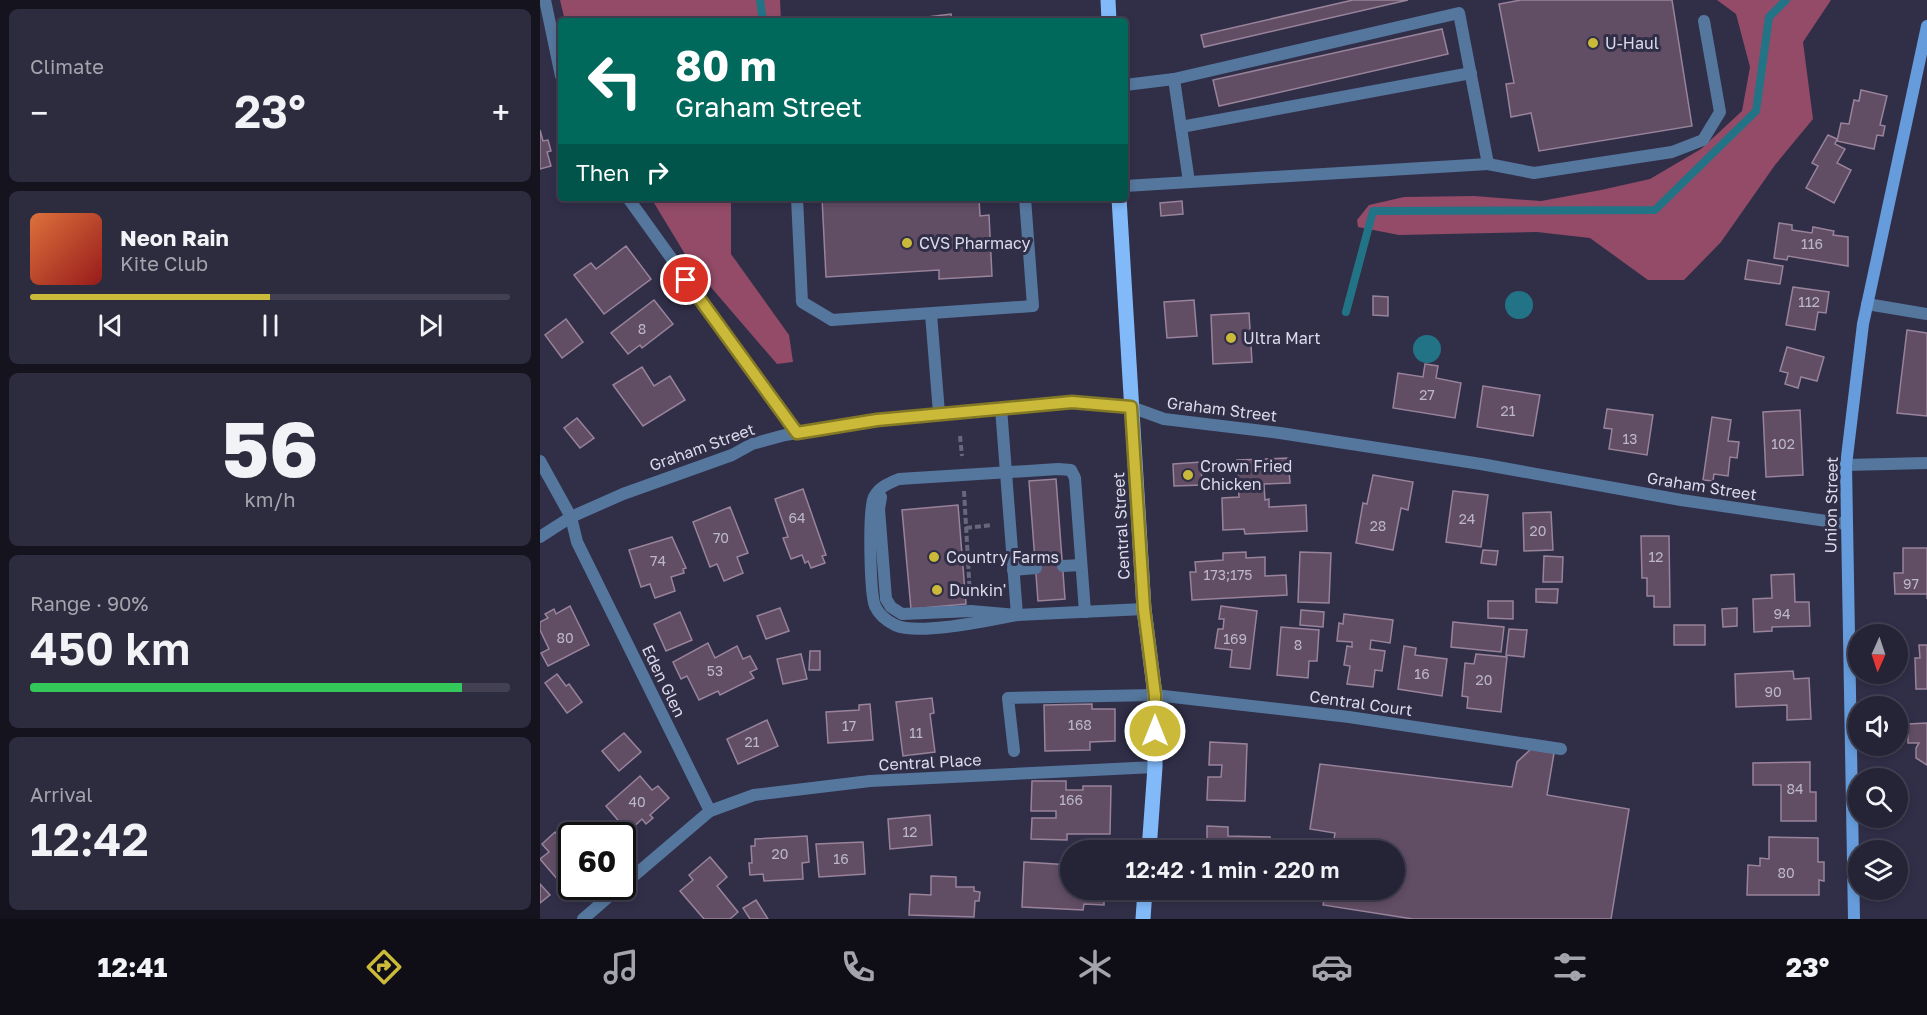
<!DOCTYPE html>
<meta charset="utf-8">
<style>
body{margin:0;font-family:"Golos Text",sans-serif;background:#2d2b3e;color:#f1f3f6;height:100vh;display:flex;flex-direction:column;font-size:22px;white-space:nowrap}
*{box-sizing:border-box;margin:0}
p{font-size:20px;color:#a3a4ad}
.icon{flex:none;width:33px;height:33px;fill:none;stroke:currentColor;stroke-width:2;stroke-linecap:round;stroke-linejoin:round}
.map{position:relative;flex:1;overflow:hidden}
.panel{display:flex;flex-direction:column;gap:9px;padding:9px;background:#14131e;width:540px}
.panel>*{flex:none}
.hud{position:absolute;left:18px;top:18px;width:570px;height:183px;border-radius:6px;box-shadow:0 3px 9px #0003,0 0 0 2px #424051;background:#00695c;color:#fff;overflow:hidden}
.needle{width:39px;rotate:183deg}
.tools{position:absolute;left:1308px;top:624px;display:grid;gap:12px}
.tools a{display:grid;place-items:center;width:60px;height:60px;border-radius:50%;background:#252336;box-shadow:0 3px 9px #0003,0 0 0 2px #424051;font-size:30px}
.speed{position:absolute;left:18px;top:822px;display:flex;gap:12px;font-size:30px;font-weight:700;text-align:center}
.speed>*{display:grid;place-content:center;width:78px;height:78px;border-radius:50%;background:#252336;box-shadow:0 3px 9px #0003,0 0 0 2px #424051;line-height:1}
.speed .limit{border:3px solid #111;border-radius:9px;background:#fff;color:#111}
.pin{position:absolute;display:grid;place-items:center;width:51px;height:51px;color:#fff;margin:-26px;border:3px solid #fff;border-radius:50%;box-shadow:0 2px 6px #0007}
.me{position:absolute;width:66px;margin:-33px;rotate:0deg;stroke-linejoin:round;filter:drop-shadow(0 0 4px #0008)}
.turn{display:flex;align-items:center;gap:21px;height:126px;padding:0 18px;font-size:27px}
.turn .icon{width:78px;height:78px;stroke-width:2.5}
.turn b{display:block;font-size:42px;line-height:51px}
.then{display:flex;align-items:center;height:57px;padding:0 18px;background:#0003;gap:12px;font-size:22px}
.big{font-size:45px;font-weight:600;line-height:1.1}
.panel .tile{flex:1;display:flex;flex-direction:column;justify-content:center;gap:9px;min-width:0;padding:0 21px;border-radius:9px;background:#2d2b3e}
.panel .dial{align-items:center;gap:0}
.dial b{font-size:78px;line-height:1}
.song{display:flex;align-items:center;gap:18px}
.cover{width:72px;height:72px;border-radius:9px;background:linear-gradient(135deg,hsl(20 70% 55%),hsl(0 70% 35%))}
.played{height:6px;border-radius:3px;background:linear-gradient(90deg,#cbba39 50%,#424051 50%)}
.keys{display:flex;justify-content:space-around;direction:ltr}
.heat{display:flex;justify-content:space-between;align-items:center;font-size:33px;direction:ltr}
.charge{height:9px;border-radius:4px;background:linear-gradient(90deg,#34c759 90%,#424051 0)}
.trip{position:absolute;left:520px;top:840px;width:345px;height:60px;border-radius:30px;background:#252336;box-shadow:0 3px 9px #0003,0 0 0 2px #424051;font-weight:600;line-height:60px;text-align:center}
.dock{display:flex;height:96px;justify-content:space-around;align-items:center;background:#0f0e16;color:#a3a4ad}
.dock .icon{width:42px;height:42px}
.dock .selected{color:#cbba39}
.dock b{font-size:27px;color:#f1f3f6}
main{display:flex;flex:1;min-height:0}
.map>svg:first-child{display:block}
</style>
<main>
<section class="panel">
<div class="tile"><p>Climate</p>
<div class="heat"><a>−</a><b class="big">23°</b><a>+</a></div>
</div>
<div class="tile">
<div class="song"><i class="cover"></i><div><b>Neon Rain</b><p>Kite Club</p></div></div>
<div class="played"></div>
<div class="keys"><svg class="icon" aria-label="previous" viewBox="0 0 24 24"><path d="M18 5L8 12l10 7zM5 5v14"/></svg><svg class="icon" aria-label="pause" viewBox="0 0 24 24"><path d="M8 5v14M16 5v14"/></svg><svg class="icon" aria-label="next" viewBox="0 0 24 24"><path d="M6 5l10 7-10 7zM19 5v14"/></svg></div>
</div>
<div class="tile dial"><b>56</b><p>km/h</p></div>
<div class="tile"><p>Range · 90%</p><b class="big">450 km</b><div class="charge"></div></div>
<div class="tile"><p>Arrival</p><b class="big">12:42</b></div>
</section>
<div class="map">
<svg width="1387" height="919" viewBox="0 0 1387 919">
<rect width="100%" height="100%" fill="#312f48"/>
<g fill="#934b67">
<path d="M20 0H240L241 21H25Z"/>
<path d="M1177 0H1291L1263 42 1273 119 1235 165 1181 242 1144 280H1108L1050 238 997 232 859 235 818 227 817 220 829 205 864 197 934 196 1001 201 1061 190 1110 179 1161 149 1202 111 1210 67 1196 14Z"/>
<path d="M111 198H191V254L249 335 253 362 237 364 151 264Z"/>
</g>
<g fill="#237387">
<circle cx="979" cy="305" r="14"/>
<circle cx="887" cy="349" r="14"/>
</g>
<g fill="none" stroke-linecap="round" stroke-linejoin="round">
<g stroke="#237387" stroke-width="8">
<path d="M220 0 223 21"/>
<path d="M806 312 833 211 1115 210 1216 111 1229 17 1246 0"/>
</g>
</g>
<g fill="#614d64" stroke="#98839b" stroke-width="1.5">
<path d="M813 0H868L664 47 661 35Z"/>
<path d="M981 0H1132L1152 126 999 151 991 113 971 117 966 84 974 83 959 4Z"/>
<path d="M411 14 412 21H389L388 17Z"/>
<path d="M902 29 908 54 679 106 673 80Z"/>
<path d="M1321 90 1347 96 1340 125 1345 126 1343 136 1337 135 1334 149 1297 141 1301 123 1309 124 1314 100 1319 101Z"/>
<path d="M0 130 3 141 8 140 11 151 7 152 11 166 0 169Z"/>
<path d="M1288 135 1297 139 1295 144 1305 149 1297 163 1311 170 1294 203 1266 188 1278 166 1272 163Z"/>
<path d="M282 198H439L440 216 449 215 452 276 399 279V270L286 277Z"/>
<path d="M642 201 643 214 621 216 620 203Z"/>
<path d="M1239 223 1252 225V230L1272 233 1273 227 1294 231 1293 235 1308 237V266L1248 256 1247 260 1234 258Z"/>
<path d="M86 246 111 279 64 314 34 275 51 263 56 269Z"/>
<path d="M1208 260 1243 266 1240 284 1205 279Z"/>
<path d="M1253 287 1289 292 1286 313 1278 312 1275 330 1246 325Z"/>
<path d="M833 296 848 297V316L833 315Z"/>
<path d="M114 300 133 324 102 348 100 345 88 354 71 333Z"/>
<path d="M654 300 657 336 627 338 624 302Z"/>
<path d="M709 313 712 362 673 364 671 315Z"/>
<path d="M26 319 43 342 22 358 5 335Z"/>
<path d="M1367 330 1387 333V416L1357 413Z"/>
<path d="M1247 347 1284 357 1277 381 1261 377 1258 388 1245 384 1248 373 1240 371Z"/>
<path d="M885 364 898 366 896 378 921 383 915 418 853 408 858 373 883 377Z"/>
<path d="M102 367 114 386 130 376 145 400 103 426 73 385Z"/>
<path d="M943 386 1000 395 993 436 937 427Z"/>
<path d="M1067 409 1113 415 1107 455 1069 449 1072 429 1064 428Z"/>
<path d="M1260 410 1263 475 1226 477 1223 412Z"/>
<path d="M1172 417 1191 420 1188 441 1199 442 1197 458 1190 457 1188 476 1174 474 1173 481 1163 480Z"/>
<path d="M37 418 54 438 40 448 24 428Z"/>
<path d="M748 458 750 483 724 484 725 500 729 499V507L766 505 767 531 705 534 704 529 683 530 682 498 699 497 697 460Z"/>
<path d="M661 462 662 485 634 486 633 464Z"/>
<path d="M833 475 873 482 868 510 861 508 853 550 816 543 823 503 827 504Z"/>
<path d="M516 479 525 599 498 601 489 481Z"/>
<path d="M263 489 286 555 282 556 285 563 271 568 268 561 265 563 262 555 251 559 243 538 248 537 235 499Z"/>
<path d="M913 491 948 495 941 547 906 542Z"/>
<path d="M418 505 426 604 371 609 362 510Z"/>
<path d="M190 507 208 553 197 557 203 573 184 581 177 564 170 567 153 522Z"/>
<path d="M1011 512 1013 550 984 551 983 513Z"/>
<path d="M1101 536H1129L1130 607H1114V596H1107V578H1102Z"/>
<path d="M132 537 146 568 143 569 144 573 131 577 135 591 115 598 110 584 101 587 89 550Z"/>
<path d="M1363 548H1387V599V594H1355L1354 573H1363Z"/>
<path d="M943 550 958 551 956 565 941 563Z"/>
<path d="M706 552V558L725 557V576L746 575 747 595 652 600 650 572H656L655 562 683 560V553Z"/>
<path d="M760 552 791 553 789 603 758 602Z"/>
<path d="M1004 556 1023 557 1022 582H1003Z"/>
<path d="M1254 574 1255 602H1269L1270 626 1232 627V631L1214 632 1213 599 1232 598 1231 575Z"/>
<path d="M996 589H1018L1017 603 996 602Z"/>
<path d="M948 601H973V619L948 618Z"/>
<path d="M30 606 49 645 8 666 1 653 9 649 0 630V622L8 618 5 614 14 609 16 614Z"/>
<path d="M681 606 717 611 710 669 690 667 692 650 675 648 678 629H683L684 619H679Z"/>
<path d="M240 608 249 631 226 639 217 616Z"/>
<path d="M1197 608V626L1183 627 1182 609Z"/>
<path d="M761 610 784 612 783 627 760 625Z"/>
<path d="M140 612 152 640 126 651 114 624Z"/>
<path d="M804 614 853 620 850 643 831 640 830 649 845 651 842 671 835 670 833 687 807 684 810 666 804 665 807 646 812 647V642L797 641 799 623 803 624Z"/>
<path d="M913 622 964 627 961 652 911 647Z"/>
<rect x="1134" y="625" width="31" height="20"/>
<path d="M741 627 779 630 777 661H769L768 678 737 675Z"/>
<path d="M969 629 987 630 984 657 966 655Z"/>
<path d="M168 643 175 658 197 646 203 659 210 656 217 669 210 672 214 678 180 695 178 691 159 700 147 676 141 679 133 662Z"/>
<path d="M1379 645H1387V689H1376L1375 658H1380Z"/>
<path d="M864 646 876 648 875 655 907 659 902 696 858 689Z"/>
<path d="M270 651H280V670H269Z"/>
<path d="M261 654 267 679 243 684 237 659Z"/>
<path d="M936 654 967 657 961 712 927 708 928 697 922 696 925 663 934 664Z"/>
<path d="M1253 671 1254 679 1269 678 1271 719 1247 720V705L1196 707 1195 674Z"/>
<path d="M17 674 26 686 29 684 42 702 27 713 5 683Z"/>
<path d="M392 698 394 713 390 714 395 752 363 756 356 702Z"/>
<path d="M330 704 333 740 288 743 286 712 319 710V705Z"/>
<path d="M552 704V709H575V741L550 742V750L505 751 504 705Z"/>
<path d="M227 720 238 746 198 764 187 739Z"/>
<path d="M1387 723V765L1376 758V748L1379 743H1368V724Z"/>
<path d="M84 733 101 752 79 771 62 751Z"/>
<path d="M670 742 707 744 705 801 667 800 668 777H681L682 765H669Z"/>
<path d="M991 749 1014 753 1007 795 1089 809 1071 919H873L783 905 786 890H855V850H792L795 833 770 829 780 764 972 787 977 762Z"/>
<path d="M1270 762V792H1276V821H1241V785H1213V763Z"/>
<path d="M100 776 112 790 118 786 129 798 110 815 113 818 106 824 102 819 88 832 66 806Z"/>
<path d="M492 781H526V790H543V786H571L570 834H527V840L491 839 492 818H516V811H491Z"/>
<path d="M390 815 392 845 350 849 348 819Z"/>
<path d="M45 821 58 836H32V880L24 887 0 859 9 852 2 844 15 832 22 841Z"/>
<path d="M667 826 688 827V836L730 837V850H657L658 840H667Z"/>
<path d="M267 836 269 862 262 863 263 879 224 881 223 874 210 875 209 863H212L211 846H215V839Z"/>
<path d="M1229 837 1278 838V862H1284V881L1279 880V895H1207L1208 865 1220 866V858L1229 859Z"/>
<path d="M323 842 325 874 279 877 276 844Z"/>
<path d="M170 857 187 877 177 886 198 912 190 919H164L140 891 153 880 149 875Z"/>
<path d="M484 862 531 865V890H564V905L544 904 543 910 482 907Z"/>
<path d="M391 876 416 877V887H434V891L440 892 439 901H435L434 917 369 915 370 894 391 895Z"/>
<path d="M0 884 10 895 0 903Z"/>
<path d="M216 900 228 919H210L203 908Z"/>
</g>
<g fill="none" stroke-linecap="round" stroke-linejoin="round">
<g stroke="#69677d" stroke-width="4" stroke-dasharray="6 3" stroke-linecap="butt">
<path d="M420 436 422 456"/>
<path d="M424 491 430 595"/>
<path d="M426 528 452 525"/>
</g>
<g stroke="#55779e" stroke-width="12">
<path d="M634 79 649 182"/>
<path d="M585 85 634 79 919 13 948 164 585 186"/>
<path d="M641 127 931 73"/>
<path d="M948 164 994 173 1132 152 1163 140 1180 112 1164 21"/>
<path d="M257 198 262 302 292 320 493 306 485 198"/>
<path d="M1327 304 1387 314"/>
<path d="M391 314 399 413"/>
<path d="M461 408 477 615"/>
<path d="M1306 465 1387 463"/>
<path d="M341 497 339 509 346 599 351 607 362 614 431 611 477 615 604 609"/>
<path d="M523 566 541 565"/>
<path d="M473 570 496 568"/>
<path d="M477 615C450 620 378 636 355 625 347 621 339 615 335 606 330 594 328 510 334 497 339 487 349 483 359 479L518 469 531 470 535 478 545 612"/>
<path d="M474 751 468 698 615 695"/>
</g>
<g stroke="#55779e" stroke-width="12">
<path d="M5 0 21 76"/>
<path d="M88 198 257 433"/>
<path d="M0 461 31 517 37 542 170 811 82 886"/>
<path d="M0 537 31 517 83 494 192 455 212 444 245 435 337 420 532 402 591 407 624 419 740 433 941 464 1141 500 1307 524"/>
<path d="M615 695 809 717 1021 749"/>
<path d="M170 811 214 795 330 781 615 767"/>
<path d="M43 919 81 886"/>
</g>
<path stroke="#669cdb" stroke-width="12" d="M1314 919 1306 465 1323 324 1387 26"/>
<g stroke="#81b9f9" stroke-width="15">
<path d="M568 0 569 21"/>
<path d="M579 198 604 609 615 695V767L609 850"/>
<path d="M603 919 605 890"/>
</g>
</g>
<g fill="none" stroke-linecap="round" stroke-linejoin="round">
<defs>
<path id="route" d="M146 280 257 433 337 420 532 402 591 407 604 609 615 695V731"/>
</defs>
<use href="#route" stroke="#847925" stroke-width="15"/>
<use href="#route" stroke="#cbba39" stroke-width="10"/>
</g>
<g fill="#cbba39" stroke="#312f48" stroke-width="2">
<circle cx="1053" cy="43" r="6"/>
<circle cx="367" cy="243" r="6"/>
<circle cx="691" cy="338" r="6"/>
<circle cx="648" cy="475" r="6"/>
<circle cx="394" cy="557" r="6"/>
<circle cx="397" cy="590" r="6"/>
</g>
<g text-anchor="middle" stroke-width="6" stroke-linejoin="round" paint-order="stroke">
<g font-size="14" fill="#bcb8c9">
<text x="1272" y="249">116</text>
<text x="1269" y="307">112</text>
<text x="102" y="334">8</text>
<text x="887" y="400">27</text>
<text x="968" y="416">21</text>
<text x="1090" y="444">13</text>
<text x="1243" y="449">102</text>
<text x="257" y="523">64</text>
<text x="927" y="524">24</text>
<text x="838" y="531">28</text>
<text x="998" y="536">20</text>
<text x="181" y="543">70</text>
<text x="1116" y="562">12</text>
<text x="118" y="566">74</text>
<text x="688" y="580">173;175</text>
<text x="1371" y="589">97</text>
<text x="1242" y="619">94</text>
<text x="25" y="643">80</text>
<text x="695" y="644">169</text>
<text x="758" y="650">8</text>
<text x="175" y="676">53</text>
<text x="882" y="679">16</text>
<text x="944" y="685">20</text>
<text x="1233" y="697">90</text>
<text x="540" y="730">168</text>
<text x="309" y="731">17</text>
<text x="376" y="738">11</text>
<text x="212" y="747">21</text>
<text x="1255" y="794">84</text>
<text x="531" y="805">166</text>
<text x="97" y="807">40</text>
<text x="370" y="837">12</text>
<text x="240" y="859">20</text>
<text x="301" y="864">16</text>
<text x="1246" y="878">80</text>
</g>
<g font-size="16" fill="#dbdbeb" stroke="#312f48" text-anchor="start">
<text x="1065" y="49">U-Haul</text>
<text x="379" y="249">CVS Pharmacy</text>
<text x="703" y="344">Ultra Mart</text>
<text x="660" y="472">Crown Fried<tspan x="660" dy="18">Chicken</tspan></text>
<text x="406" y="563">Country Farms</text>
<text x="409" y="596">Dunkin'</text>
</g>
<g font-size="16" fill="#dbdbeb" stroke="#312f48">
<text transform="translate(682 409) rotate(7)" y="6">Graham Street</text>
<text transform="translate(162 447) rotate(-20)" y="6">Graham Street</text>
<text transform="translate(1162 486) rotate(9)" y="6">Graham Street</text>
<text transform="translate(1291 505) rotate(-89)" y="6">Union Street</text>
<text transform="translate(581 526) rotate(-93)" y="6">Central Street</text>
<text transform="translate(124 681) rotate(64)" y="6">Eden Glen</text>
<text transform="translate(821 703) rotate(8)" y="6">Central Court</text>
<text transform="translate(390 762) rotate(-3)" y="6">Central Place</text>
</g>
</g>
</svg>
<div class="tools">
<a><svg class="needle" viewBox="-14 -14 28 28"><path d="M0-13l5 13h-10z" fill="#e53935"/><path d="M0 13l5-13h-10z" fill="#a3a4ad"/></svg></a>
<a><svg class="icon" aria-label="sound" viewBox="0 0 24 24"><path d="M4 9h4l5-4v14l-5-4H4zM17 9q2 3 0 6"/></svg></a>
<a><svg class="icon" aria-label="search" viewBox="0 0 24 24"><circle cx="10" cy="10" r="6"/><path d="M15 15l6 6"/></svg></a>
<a><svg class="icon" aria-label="layers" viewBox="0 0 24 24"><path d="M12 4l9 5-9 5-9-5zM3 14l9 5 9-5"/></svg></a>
</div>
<div class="speed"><div class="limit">60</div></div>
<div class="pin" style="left:146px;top:280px;background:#d93025"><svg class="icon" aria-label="arrive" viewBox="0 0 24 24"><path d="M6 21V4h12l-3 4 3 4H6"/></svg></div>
<svg class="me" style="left:615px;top:731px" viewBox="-20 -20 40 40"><circle r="17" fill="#cbba39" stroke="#fff" stroke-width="3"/><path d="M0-11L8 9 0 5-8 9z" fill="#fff"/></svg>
<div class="trip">12:42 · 1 min · 220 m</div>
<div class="hud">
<div class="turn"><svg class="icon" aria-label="left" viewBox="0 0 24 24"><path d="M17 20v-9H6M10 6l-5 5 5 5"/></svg><div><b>80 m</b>Graham Street</div></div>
<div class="then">Then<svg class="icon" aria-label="right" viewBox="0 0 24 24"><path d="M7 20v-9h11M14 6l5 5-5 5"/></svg></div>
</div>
</div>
</main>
<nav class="dock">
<b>12:41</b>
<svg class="icon selected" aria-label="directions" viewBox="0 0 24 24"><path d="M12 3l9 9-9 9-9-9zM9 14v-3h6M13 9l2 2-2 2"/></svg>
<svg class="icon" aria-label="music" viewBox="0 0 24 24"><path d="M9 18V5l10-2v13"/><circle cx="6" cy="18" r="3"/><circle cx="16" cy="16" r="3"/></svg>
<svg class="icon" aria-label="phone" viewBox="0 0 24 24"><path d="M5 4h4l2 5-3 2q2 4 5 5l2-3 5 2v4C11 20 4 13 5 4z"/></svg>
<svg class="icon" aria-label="climate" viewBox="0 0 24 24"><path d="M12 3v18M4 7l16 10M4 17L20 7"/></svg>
<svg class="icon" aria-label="car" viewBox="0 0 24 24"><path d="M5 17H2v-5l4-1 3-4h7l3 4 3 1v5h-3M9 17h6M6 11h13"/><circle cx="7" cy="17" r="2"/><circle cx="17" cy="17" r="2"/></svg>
<svg class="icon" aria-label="filters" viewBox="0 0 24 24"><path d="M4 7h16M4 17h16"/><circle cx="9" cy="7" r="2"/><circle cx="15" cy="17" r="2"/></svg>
<b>23°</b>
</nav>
